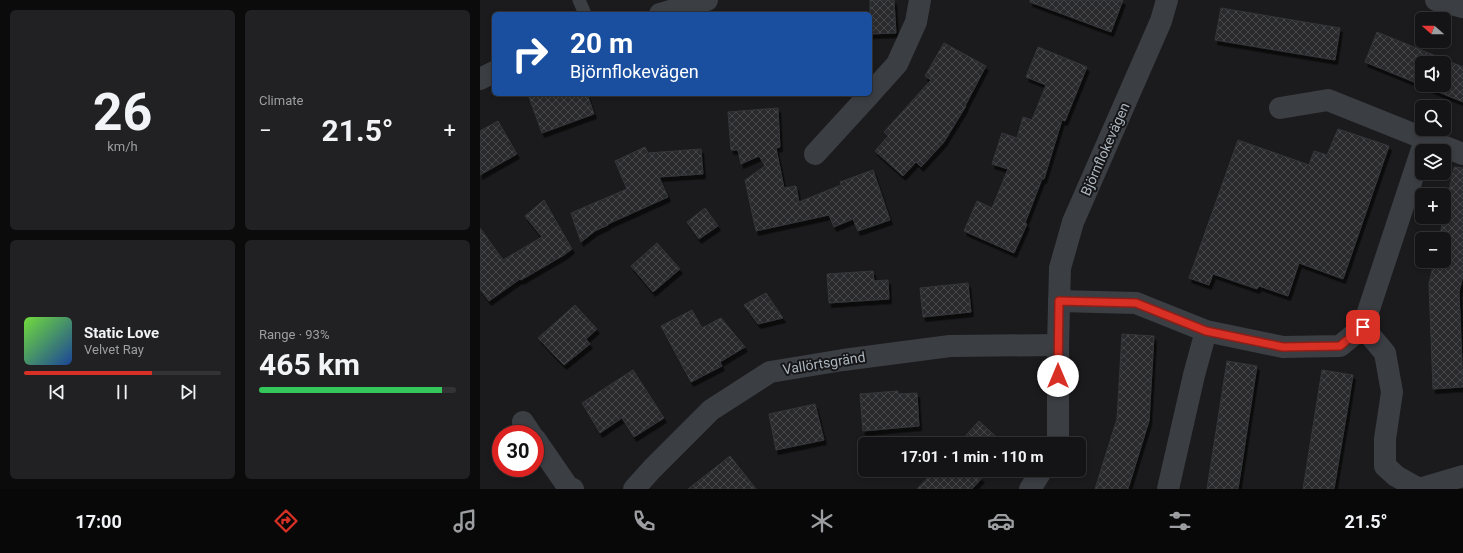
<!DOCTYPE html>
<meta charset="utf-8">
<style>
body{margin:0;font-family:Roboto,sans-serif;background:#212123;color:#f1f3f6;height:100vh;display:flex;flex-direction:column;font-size:15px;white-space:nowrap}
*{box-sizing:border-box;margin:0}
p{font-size:13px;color:#9d9ea1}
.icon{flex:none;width:22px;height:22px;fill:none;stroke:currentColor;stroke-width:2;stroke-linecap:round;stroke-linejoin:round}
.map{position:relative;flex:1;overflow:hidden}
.panel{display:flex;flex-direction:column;gap:10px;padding:10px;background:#0b0b0c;width:480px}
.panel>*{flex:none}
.top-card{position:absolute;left:12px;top:12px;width:380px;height:84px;border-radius:6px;box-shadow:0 2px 6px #0003,0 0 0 1px #333335;background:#1a4fa0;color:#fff;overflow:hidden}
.needle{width:26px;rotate:290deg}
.buttons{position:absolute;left:935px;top:12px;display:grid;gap:8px}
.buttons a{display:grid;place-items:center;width:36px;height:36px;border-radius:6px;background:#141416;box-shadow:0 2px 6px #0003,0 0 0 1px #333335;font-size:20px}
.speed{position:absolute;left:12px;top:425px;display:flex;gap:8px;font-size:20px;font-weight:700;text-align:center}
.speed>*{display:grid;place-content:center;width:52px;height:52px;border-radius:50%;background:#141416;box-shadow:0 2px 6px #0003,0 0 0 1px #333335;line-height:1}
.speed .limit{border:6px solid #d22;background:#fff;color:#111}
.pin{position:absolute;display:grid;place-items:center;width:34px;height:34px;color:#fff;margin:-17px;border-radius:8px;box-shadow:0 2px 6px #0006}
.me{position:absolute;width:44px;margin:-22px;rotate:0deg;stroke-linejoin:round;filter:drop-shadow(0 0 3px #0008)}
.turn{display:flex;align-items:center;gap:14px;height:84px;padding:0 12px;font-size:18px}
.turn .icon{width:52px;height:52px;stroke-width:2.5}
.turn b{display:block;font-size:28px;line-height:34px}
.big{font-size:30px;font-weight:700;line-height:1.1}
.panel .tile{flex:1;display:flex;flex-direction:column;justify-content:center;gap:6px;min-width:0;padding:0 14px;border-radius:6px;background:#212123}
.panel .dial{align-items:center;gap:0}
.dial b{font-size:52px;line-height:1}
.song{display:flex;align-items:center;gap:12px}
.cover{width:48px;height:48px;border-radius:6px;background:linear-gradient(135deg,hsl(100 70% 55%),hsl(220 70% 35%))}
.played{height:4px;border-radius:2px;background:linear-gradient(90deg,#d93025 65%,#333335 65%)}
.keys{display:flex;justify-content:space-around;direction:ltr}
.heat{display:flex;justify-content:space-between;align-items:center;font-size:22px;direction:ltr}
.charge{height:6px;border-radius:3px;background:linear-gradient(90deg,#34c759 93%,#333335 0)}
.panel .tiles{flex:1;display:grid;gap:10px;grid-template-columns:repeat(2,1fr)}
.trip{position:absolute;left:378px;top:437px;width:228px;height:40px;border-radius:6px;background:#141416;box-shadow:0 2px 6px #0003,0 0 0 1px #333335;font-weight:700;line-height:40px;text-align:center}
.dock{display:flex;height:64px;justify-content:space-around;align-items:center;background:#080809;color:#9d9ea1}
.dock .icon{width:28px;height:28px}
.dock .current{color:#d93025}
.dock b{font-size:18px;color:#f1f3f6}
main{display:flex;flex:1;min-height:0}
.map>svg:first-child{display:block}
</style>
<main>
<section class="panel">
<div class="tiles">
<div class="tile dial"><b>26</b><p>km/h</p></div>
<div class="tile"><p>Climate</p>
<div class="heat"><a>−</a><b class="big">21.5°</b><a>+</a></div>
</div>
<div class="tile">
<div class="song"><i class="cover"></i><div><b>Static Love</b><p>Velvet Ray</p></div></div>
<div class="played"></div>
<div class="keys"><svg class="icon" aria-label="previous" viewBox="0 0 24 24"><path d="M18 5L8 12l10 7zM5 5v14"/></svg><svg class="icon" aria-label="pause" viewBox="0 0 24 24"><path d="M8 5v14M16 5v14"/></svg><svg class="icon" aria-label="next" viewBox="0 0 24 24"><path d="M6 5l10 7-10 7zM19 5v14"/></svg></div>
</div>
<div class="tile"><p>Range · 93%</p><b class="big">465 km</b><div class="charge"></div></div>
</div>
</section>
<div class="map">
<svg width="983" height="489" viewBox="0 0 983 489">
<defs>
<pattern id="building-cross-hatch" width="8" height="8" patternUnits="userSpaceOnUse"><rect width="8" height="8" fill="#2b2c2e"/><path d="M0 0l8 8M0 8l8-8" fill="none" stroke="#47484a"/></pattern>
<filter id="shadow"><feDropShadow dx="2.5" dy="4.5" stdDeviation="0" flood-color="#0009"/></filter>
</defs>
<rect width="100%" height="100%" fill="#1b1b1d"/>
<g fill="url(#building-cross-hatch)" stroke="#34363a" fill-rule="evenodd" filter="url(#shadow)">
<path d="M390 0H414L416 33 390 34Z"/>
<path d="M550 0H643L631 32 550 2Z"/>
<path d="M741 8 860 28 855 60 735 40Z"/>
<path d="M897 32 983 67V102L885 62ZM942 63H964V85H942Z"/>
<path d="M464 43 506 66 485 106H486L464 142 441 167 436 162 423 176 395 151 408 136 404 132 451 80 445 76Z"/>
<path d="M558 47 607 67 585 121 582 120 564 179H562L545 223 547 224 534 253 484 231 497 201 512 208 528 169 512 164 522 133 537 138 543 117 552 120 566 85 546 77Z"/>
<path d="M48 94H107L114 114 62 133Z"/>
<path d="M298 108 300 147 296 148 304 188 316 186 319 202 361 185 360 182 393 170 410 220 378 231 373 219 354 227 349 215 276 231 265 180 285 166 279 156 261 164 258 150H251L248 112Z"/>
<path d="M18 121 37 154 0 175V131Z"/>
<path d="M858 129 909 146 863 279 819 263 808 296 779 286 777 289 733 274 729 285 709 278 758 140 829 165 834 151 847 155Z"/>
<path d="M165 147 168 153 221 149 223 174 179 177 188 197 128 224V225L115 231 101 242 91 213 147 189 135 161Z"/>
<path d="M974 167 983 168V276L979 292 983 387 953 389 949 284 954 261H964V239H959Z"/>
<path d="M64 200 92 249 84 255 41 280 40 279 9 301 0 289V228L23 260 62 237 45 216Z"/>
<path d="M225 208 238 226 219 239 207 222Z"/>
<path d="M177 243 200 269 173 292 151 266Z"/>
<path d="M393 271 394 281 408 280 409 299 349 303 347 274Z"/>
<path d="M488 283 491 312 443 317 440 288Z"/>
<path d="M286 293 303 318 278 324 264 305Z"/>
<path d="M95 305 117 329 106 339 110 344 84 365 58 338Z"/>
<path d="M212 310 222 328 241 318 265 347 240 362 242 366 211 382 181 326Z"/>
<path d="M642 334 674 336 669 421 648 489H615L637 419Z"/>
<path d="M747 361 777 366 758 489H727Z"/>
<path d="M153 370 184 418 154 437 142 418 120 433 102 403Z"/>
<path d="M842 370 873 375 869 400 854 489H823Z"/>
<path d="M418 391V394L437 393 439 426 383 431 380 394Z"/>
<path d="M335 404 344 440 296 450 289 414Z"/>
<path d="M499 421 524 444H478Z"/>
<path d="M250 456 276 489H208Z"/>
<path d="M455 470H502L498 475 502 478 492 489H437Z"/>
</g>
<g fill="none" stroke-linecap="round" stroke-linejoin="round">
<path stroke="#3b3e43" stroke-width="13" d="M99 0 105 14"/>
<g stroke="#3b3e43" stroke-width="22">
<path d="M956 0 983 7"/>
<path d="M180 14 227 0"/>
<path d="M0 79 14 72"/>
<path d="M390 94 417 64 436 22 440 0"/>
<path d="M800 108 848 100 983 154"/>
<path d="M335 154 390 94"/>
<path d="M579 301 656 303 726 331 803 347 860 346 883 327"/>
<path d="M43 422 51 434"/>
<path d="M55 439 88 487 93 489"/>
<path d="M578 444V345L580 268 593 222 681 21 687 0"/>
<path d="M154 489 172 469 231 410 290 372 363 360 470 346 578 345"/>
<path d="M550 489 562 470"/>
<path d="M688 489 714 375 726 331"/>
<path d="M939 489 916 476 905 466V439L912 392 905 353 883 327 945 140"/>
<path d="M939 489 983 476"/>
</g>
</g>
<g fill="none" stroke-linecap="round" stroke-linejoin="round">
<defs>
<path id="route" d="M578 376 579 301 656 303 726 331 803 347 860 346 883 327"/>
</defs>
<use href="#route" stroke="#8d1f18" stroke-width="10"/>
<use href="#route" stroke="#d93025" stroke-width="7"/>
</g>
<g text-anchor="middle" stroke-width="4" stroke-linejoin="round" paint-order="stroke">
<g font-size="14" fill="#acb6be" stroke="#161618">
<text transform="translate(625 149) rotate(-66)" y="5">Björnflokevägen</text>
<text transform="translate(344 363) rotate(-9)" y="5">Vallörtsgränd</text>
</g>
</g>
</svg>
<div class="buttons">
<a><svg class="needle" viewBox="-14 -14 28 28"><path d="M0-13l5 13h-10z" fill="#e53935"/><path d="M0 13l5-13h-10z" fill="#9d9ea1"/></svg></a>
<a><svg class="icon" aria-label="sound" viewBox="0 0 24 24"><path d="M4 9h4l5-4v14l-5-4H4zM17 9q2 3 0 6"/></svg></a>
<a><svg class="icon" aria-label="search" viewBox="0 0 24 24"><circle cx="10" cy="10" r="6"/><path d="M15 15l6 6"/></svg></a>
<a><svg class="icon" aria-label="layers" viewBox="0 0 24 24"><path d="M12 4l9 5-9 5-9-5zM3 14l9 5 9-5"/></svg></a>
<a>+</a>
<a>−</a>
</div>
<div class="speed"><div class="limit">30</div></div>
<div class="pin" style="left:883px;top:327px;background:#d93025"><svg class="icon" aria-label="arrive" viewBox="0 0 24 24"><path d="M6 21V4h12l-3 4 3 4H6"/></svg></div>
<svg class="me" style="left:578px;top:376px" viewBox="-20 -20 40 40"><circle r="19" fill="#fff"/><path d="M0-13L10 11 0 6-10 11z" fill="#d93025"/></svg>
<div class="trip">17:01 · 1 min · 110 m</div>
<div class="top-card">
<div class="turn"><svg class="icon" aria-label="right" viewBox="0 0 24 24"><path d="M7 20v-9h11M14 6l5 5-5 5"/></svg><div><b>20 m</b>Björnflokevägen</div></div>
</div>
</div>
</main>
<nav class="dock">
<b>17:00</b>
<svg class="icon current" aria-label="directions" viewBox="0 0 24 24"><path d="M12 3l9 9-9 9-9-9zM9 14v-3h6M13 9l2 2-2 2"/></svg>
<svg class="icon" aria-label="music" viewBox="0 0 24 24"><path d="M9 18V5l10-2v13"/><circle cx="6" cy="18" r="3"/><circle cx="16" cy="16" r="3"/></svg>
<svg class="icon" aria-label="phone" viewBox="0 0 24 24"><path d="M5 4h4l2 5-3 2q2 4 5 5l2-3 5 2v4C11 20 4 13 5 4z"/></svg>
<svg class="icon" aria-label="climate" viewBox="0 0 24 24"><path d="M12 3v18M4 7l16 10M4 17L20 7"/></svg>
<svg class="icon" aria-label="car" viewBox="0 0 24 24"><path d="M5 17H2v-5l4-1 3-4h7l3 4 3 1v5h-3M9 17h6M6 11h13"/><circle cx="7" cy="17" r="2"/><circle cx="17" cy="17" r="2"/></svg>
<svg class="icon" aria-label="filters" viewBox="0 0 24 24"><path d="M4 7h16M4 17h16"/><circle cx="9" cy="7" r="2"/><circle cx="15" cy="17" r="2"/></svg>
<b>21.5°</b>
</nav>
